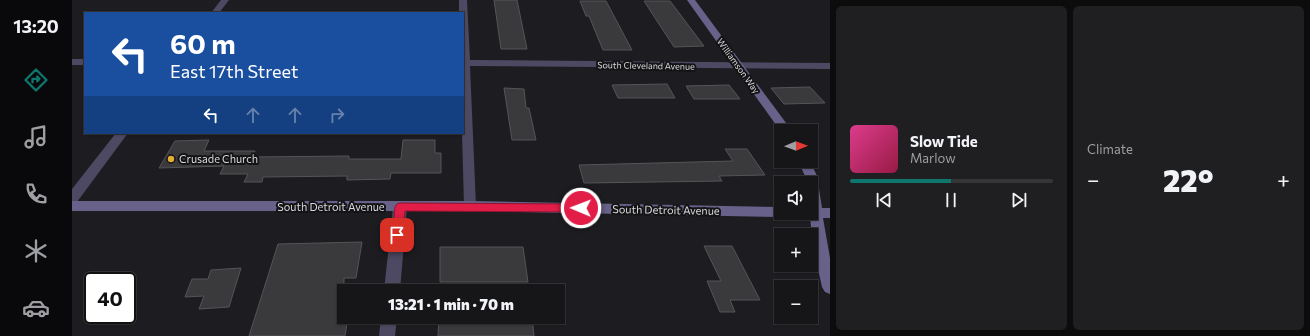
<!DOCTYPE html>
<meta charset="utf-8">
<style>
body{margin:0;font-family:Commissioner,sans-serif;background:#1f1e21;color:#f1f3f6;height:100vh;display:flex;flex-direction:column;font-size:15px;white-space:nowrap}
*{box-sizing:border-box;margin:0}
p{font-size:13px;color:#9e9fa2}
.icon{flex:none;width:22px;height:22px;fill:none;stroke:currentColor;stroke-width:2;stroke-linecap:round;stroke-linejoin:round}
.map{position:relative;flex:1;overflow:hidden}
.drawer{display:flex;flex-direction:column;gap:6px;padding:6px;background:#0c0c0d;width:480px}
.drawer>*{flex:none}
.hud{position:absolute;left:12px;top:12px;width:380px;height:122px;border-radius:0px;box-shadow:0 1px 3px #0004,0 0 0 1px #353437;background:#1a4fa0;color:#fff;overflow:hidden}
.needle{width:26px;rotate:89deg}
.controls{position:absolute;left:702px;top:124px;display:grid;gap:8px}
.controls a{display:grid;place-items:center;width:44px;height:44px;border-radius:0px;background:#161518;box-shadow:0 1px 3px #0004,0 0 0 1px #353437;font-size:20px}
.speed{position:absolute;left:12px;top:272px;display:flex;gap:8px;font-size:20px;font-weight:700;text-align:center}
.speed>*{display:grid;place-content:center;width:52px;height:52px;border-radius:50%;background:#161518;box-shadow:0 1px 3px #0004,0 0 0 1px #353437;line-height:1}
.speed .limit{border:2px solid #111;border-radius:6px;background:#fff;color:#111}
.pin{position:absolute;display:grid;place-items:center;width:34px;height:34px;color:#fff;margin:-17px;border-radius:8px;box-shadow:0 2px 6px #0006}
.me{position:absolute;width:44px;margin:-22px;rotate:271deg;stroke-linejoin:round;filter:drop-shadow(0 0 3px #0008)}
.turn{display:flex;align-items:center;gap:14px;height:84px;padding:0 20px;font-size:18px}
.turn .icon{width:52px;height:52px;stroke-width:2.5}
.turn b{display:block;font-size:28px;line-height:34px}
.lanes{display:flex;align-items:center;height:38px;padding:0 20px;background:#0003;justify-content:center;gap:20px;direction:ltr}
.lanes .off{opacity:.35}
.big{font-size:30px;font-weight:800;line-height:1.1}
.drawer .tile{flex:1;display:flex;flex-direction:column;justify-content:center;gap:6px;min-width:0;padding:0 14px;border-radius:6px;background:#1f1e21}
.song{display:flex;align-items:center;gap:12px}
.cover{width:48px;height:48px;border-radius:6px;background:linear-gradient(135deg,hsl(330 70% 55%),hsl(340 70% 35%))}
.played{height:4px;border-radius:2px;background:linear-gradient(90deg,#0f766e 50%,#353437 50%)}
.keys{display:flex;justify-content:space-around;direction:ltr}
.heat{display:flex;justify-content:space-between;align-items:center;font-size:22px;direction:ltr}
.drawer .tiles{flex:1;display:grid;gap:6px;grid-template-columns:repeat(2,1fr)}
.trip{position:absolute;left:265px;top:284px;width:228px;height:40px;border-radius:0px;background:#161518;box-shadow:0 1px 3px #0004,0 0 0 1px #353437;font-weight:800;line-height:40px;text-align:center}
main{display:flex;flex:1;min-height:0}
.tab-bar{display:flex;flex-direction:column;width:72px;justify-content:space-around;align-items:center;background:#09080a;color:#9e9fa2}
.tab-bar .icon{width:28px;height:28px}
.tab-bar .selected{color:#0f766e}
.tab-bar b{font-size:18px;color:#f1f3f6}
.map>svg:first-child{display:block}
</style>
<main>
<nav class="tab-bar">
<b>13:20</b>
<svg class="icon selected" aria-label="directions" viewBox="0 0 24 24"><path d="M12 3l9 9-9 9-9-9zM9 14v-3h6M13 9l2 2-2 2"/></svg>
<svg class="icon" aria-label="music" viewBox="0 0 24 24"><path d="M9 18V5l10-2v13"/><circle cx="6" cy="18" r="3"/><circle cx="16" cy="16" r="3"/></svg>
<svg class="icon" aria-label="phone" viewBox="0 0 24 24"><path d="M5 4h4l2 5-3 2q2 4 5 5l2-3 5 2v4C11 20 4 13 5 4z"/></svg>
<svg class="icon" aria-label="climate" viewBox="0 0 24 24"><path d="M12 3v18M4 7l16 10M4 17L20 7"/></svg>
<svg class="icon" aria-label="car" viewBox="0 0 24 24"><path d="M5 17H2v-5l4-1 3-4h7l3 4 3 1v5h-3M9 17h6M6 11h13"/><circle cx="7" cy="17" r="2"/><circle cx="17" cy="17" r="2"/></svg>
</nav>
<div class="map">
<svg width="758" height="336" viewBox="0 0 758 336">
<rect width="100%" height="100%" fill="#1d1c20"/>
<g fill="#3a3a3d" stroke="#555558">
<path d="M422 0H445L455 49H429Z"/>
<path d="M508 1H534L560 50H531L517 16H514Z"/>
<path d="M572 1H598L632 46 602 47Z"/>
<path d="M595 84 603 98H546L540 85Z"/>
<path d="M657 85 668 99H622L614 86Z"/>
<path d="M738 87 753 103 712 104 699 88Z"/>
<path d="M432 88 452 89 454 108H457L464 140H440Z"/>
<path d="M137 140 132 151H183L180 157 277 156V159H329L331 140H363V153H369V173H319L318 179 275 180V176L191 177 190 182H172L176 174H148L152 166 87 168 103 141Z"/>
<path d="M653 149H675L693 175 647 176 650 181 512 183 507 165 661 161Z"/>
<path d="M290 242 284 278H272V317H276L273 336H177L206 244Z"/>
<path d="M632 246H660L688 300H658L663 312H648L635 281H649Z"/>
<path d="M368 247H451L456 282H368Z"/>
<path d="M169 268 157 307 127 309 132 296 113 297 120 279H136L139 270Z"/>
<path d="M367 317H460L462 336H366Z"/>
</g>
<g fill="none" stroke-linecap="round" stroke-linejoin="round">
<g fill="#4d4962" fill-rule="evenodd">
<path d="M149 0H157L147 13H139Z"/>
<path d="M387 0H395L398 60 758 63V69L398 66 404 206 403 210 398 211 393 210 392 206 390 133 391 13H387Z"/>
<rect x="0" y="59" width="13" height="6"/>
<path d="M44 133H56L5 202 0 203V189Z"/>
<path d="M328 202 333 203 335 207 328 291H312L321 207 323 203Z"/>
<path d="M309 317H325L323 336H307Z"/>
</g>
<g fill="#686189" fill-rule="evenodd">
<path d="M615 0H623L720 131 709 132Z"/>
<path d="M726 161H738L745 176 750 208H758V218H751L758 258V294L753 292 750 287 742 251 738 218 734 217 732 213H739V183H734L733 176Z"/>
<path d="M0 201H398L709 207V213H715L714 216 709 217 398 211H0Z"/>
</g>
</g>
<path fill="#e11d48" stroke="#92132f" d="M328 203 509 204 513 205 514 208 513 211 509 212 333 211 331 235 329 238 325 239 322 238 320 235 323 207 325 204Z"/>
<circle fill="#e4ad35" stroke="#141316" stroke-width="1.5" cx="99" cy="159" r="4"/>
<g text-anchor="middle" stroke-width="4" stroke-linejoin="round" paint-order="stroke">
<g font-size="9" fill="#d9d9db" stroke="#141316">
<text transform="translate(574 66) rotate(1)" y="3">South Cleveland Avenue</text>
<text transform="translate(666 66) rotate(54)" y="3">Williamson Way</text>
</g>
<g font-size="11" fill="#d9d9db" stroke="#141316" text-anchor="start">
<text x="107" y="163">Crusade Church</text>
</g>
<g font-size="11" fill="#d9d9db" stroke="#141316">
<text x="259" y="211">South Detroit Avenue</text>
<text transform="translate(594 210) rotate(1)" y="4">South Detroit Avenue</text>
</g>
</g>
</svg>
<div class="controls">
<a><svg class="needle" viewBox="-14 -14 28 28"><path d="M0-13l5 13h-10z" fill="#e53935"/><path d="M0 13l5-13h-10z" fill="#9e9fa2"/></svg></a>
<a><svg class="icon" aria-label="sound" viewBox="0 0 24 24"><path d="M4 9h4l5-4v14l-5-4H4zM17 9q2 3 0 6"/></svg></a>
<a>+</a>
<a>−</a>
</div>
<div class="speed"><div class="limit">40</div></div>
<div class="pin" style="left:325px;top:235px;background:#d93025"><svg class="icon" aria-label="arrive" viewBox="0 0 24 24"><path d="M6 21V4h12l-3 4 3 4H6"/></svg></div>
<svg class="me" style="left:509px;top:208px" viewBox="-20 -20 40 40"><circle r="17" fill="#e11d48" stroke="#fff" stroke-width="3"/><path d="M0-11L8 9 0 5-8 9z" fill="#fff"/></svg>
<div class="trip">13:21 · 1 min · 70 m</div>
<div class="hud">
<div class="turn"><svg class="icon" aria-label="left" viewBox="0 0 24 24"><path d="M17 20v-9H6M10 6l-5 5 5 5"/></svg><div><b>60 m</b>East 17th Street</div></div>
<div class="lanes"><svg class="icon" aria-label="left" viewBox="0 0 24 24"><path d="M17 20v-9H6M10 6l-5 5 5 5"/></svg><svg class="icon off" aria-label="ahead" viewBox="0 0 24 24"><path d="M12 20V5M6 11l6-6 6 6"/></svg><svg class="icon off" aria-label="ahead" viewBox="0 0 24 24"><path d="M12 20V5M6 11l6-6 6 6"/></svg><svg class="icon off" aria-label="right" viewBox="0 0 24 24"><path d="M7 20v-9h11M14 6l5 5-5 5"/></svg></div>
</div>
</div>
<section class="drawer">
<div class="tiles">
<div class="tile">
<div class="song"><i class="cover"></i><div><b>Slow Tide</b><p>Marlow</p></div></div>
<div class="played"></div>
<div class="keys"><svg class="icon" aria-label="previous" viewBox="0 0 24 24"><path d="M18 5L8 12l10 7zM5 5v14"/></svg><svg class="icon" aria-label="pause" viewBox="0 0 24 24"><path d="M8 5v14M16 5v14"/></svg><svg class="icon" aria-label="next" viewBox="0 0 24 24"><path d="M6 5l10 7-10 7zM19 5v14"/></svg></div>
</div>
<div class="tile"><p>Climate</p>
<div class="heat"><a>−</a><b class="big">22°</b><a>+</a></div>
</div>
</div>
</section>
</main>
